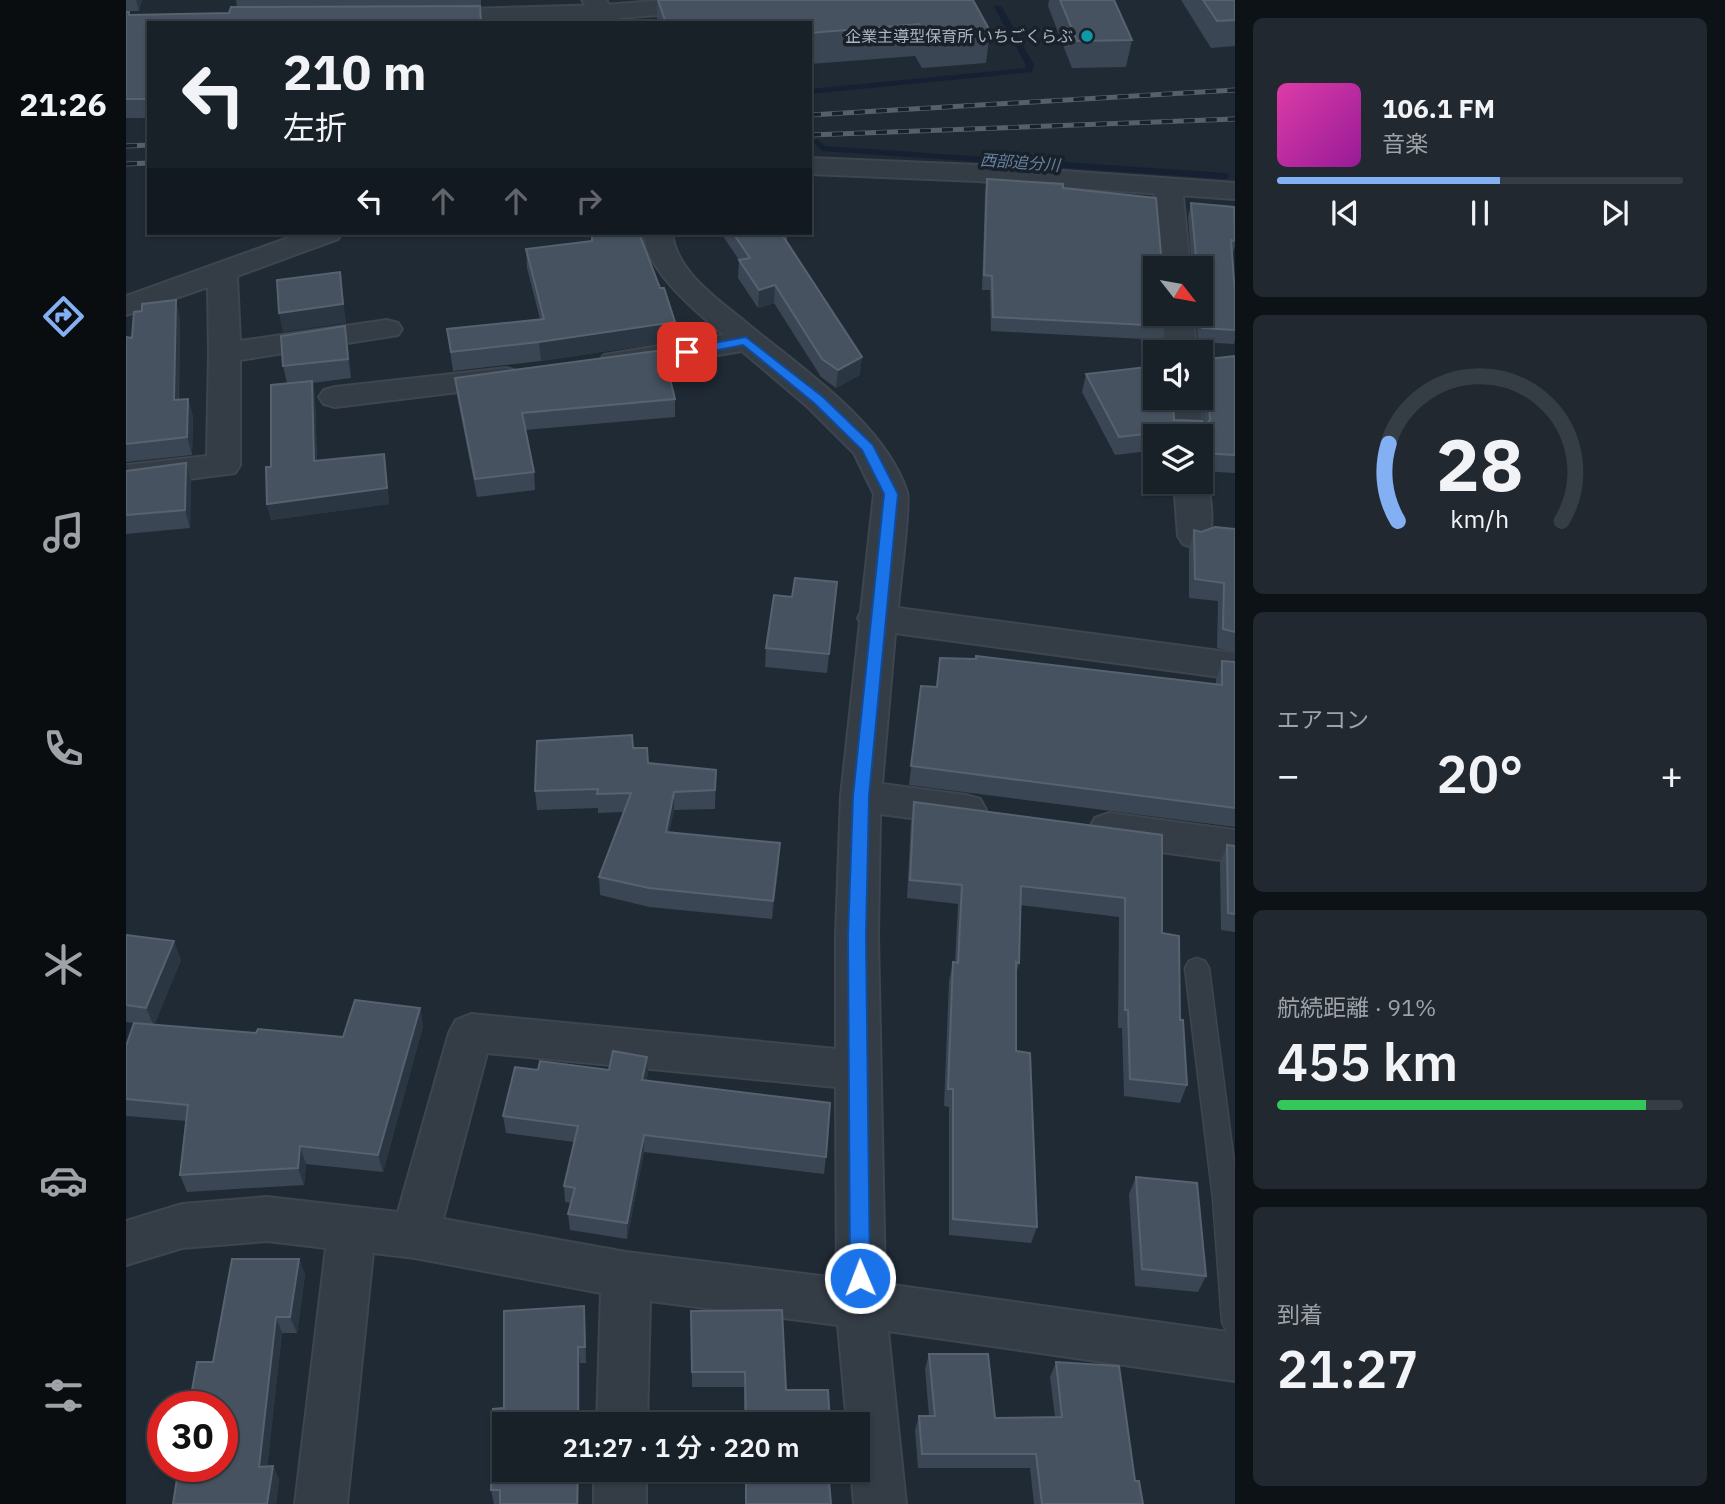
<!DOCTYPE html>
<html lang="ja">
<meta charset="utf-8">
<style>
body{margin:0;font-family:"IBM Plex Sans","Noto Sans JP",sans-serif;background:#212830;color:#f1f3f6;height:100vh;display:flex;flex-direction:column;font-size:26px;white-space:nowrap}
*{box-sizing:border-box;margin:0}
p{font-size:23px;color:#9fa3a8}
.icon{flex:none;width:38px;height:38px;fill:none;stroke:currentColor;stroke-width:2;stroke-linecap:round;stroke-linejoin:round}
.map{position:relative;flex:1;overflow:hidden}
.details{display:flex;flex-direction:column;gap:18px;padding:18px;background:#0d1216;width:490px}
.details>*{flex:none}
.guide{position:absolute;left:21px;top:21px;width:665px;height:214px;border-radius:0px;box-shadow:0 2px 5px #0004,0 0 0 2px #363e45;background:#182028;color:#f1f3f6;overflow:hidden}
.needle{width:46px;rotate:121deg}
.controls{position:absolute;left:1017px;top:256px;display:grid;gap:14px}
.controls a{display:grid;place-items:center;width:70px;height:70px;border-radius:0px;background:#182028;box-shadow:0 2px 5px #0004,0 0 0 2px #363e45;font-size:35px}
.speed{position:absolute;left:21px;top:1391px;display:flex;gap:14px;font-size:35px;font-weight:700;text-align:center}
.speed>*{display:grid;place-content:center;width:91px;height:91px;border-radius:50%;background:#182028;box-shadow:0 2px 5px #0004,0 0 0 2px #363e45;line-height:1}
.speed .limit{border:10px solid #d22;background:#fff;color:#111}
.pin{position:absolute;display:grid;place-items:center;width:60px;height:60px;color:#fff;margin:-30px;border-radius:14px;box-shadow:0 4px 10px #0006}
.me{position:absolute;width:77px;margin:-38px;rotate:359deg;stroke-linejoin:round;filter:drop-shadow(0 0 5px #0008)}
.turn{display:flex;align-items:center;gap:24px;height:147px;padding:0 21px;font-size:32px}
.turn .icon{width:91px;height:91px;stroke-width:2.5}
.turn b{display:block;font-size:49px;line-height:60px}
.lanes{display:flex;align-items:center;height:66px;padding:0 21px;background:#0003;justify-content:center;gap:35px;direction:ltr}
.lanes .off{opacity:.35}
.big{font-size:52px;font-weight:600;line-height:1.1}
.details .card{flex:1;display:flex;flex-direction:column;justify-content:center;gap:10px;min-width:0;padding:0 24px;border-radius:10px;background:#212830}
.details .dial{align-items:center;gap:0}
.dial svg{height:182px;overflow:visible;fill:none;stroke:#363e45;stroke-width:7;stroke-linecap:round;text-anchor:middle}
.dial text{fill:#f1f3f6;stroke:none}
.song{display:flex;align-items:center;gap:21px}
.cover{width:84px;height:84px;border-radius:10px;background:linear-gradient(135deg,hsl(320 70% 55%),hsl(300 70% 35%))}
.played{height:7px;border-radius:4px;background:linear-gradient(90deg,#83b0f2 55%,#363e45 55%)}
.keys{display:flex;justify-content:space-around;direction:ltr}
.heat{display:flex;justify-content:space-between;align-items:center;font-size:38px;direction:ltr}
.charge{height:10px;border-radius:5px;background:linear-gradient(90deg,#34c759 91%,#363e45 0)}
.trip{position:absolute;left:366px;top:1412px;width:378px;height:70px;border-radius:0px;background:#182028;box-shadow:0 2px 5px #0004,0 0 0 2px #363e45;font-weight:600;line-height:70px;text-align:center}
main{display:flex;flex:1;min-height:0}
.menu{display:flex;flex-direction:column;width:126px;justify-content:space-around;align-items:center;background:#0a0d10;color:#9fa3a8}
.menu .icon{width:49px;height:49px}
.menu .selected{color:#83b0f2}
.menu b{font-size:32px;color:#f1f3f6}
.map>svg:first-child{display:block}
</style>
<main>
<nav class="menu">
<b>21:26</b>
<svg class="icon selected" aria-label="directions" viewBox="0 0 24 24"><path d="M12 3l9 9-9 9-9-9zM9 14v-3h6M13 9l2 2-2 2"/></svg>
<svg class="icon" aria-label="music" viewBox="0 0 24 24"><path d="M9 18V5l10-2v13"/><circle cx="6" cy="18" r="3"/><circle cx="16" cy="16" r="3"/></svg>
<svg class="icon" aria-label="phone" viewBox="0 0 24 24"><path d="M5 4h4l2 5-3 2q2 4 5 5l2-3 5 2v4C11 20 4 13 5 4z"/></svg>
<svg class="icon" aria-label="climate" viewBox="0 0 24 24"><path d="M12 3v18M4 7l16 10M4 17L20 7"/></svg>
<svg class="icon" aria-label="car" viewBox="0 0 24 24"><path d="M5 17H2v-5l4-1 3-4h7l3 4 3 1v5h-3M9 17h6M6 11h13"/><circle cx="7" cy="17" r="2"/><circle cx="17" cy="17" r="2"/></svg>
<svg class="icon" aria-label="filters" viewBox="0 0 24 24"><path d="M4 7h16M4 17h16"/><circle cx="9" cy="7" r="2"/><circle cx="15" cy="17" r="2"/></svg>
</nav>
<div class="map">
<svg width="1109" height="1504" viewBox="0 0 1109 1504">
<rect width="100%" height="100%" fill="#202a35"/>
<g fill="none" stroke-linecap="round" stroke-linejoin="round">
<g fill="#152132" fill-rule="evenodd">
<path d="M869 5 876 7 908 65 906 72 684 94V89L899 68 900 65 868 7Z"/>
<path d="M691 139 699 146 1100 173 1104 176 1100 179 696 151 687 142Z"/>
</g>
<defs>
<path id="service" d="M1071 958 1079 961 1083 968 1109 1170V1335L1100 1331 1096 1322 1087 1199 1059 968 1063 961Z"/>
<g id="minor">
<path d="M540 0H649L646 5 637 7 479 19 296 23 291 17 294 12 303 10 479 5Z"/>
<path d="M1042 179 1052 181 1056 187 1064 268H1034L1028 187 1032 181Z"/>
<path d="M176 233H216L212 239 111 276 114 341 261 320 272 323 276 329 272 335 114 360V465L109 473 0 487V465L81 456 83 353 82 287 0 315V296Z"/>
<path d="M518 233H546C550 271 590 298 618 321 673 367 758 422 781 492 785 505 773 588 772 608L1109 653V679L769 633 756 784 840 795 854 799 860 810 854 821 840 825 754 814 752 936 759 1284 1109 1333V1381L762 1331 780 1504H728L725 1470H732V1424H721L712 1325 524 1301 521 1424H471L475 1293 289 1258 247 1253 221 1504H169L200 1248 141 1241 56 1248 0 1265V1221L56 1204 141 1197 272 1212 323 1033 330 1020 345 1014 710 1049V936L715 796 734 622 732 618 735 612 748 494 728 453 682 407 616 351 489 372 478 369 473 362 478 355 598 335C571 312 519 270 518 233ZM361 1053 710 1087 711 1278 500 1252 317 1219Z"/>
<path d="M1037 313H1067L1070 352H1039Z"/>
<path d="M380 368 391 371 396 378 391 385 209 407 198 404 193 397 198 390 209 387Z"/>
<path d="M1074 396 1077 436 1074 440V436H1045L1043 397Z"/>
<path d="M1074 473C1086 482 1089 531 1081 544L1069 548 1057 544 1052 536 1048 481H1074Z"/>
<path d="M983 813 1109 830V862L983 845 969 840 963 829 969 818Z"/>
<rect x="468" y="1470" width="52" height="34"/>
</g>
<g id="tertiary">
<path d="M456 0H480L496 23H471Z"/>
<path d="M684 158 851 165 1109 183V199L851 181 684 174Z"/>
</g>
</defs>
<use href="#service" stroke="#3d454f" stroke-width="3"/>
<use href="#minor" stroke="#3d454f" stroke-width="4"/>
<use href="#tertiary" stroke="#3d454f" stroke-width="4"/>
<use href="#service" fill="#343c46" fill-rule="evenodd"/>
<use href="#minor" fill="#343c46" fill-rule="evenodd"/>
<use href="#tertiary" fill="#343c46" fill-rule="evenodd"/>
<defs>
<g id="rail">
<path d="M684 115 1109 90"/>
<path d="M684 135 1109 119"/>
<path d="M0 146 23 145"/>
<path d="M0 164 23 163"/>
</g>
</defs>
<use href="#rail" stroke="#56606d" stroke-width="5"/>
<use href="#rail" stroke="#19212a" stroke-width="3.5" stroke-dasharray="11" stroke-linecap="butt"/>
</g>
<g fill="#3b4654">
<path d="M0 0H16L13 11H0Z"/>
<path d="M110 0H355V5L23 23V118H0V12L4 15 103 13 111 7Z"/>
<path d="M531 0H847L864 31 860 63 796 68 789 56 684 64V23H531Z"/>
<path d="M923 0H988L1006 40 1000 67 946 68 922 6Z"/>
<path d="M1055 0H1109V46L1085 48Z"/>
<path d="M861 179 937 188 1037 256H1065L1062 217 1065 203 1109 222V247L1106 255 1109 294V339L1108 344 1072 342 1070 313H1074V268H1029L1039 326 1036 340 865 331 864 290H856L859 193Z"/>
<path d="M465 233H513L534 288 549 322V341L415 361 327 371 321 329 414 319 401 268 400 249 465 241Z"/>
<path d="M595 233H661V241L734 375 710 388 695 377 648 303 632 308 612 278 613 260Z"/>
<path d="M54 318 53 400 62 399 67 417 66 455 0 462V337L6 338Z"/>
<path d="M222 346 225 378 187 383 189 397 191 461 258 454 263 504 145 520 141 504 145 467 161 383 157 366Z"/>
<path d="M1109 356V473L1074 471V436H1029V467H1023V451L989 455 956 392 960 374 1048 420 1078 423 1076 394H1074V360Z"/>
<path d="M329 378 549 399V417L399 430 408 472 409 490 351 497 331 396Z"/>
<path d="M60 463 65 481 64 528 0 534V471Z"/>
<path d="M1109 529V652L1091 648 1092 601 1063 598V549L1068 530 1075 532Z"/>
<path d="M711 582 701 673 639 667 640 648 666 597Z"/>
<path d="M814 658 1090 685V679L1096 661 1109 662V827L783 785 795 686 810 687Z"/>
<path d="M507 748 522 763 590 770 589 809 548 810 543 832 653 862 646 919 523 907 474 895 473 877 498 812 472 813V808L411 810 409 791Z"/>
<path d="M788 802 1036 835V933L1054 1020 1061 1085 1054 1103 998 1096 996 1028H992L993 917 894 905 893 963 890 974V1051L911 1227 905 1243 823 1235V1107L818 1106 823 981 827 962 829 963 832 904 781 898 785 821Z"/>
<path d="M1101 845 1109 846V932L1095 930 1094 863Z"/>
<path d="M0 935 55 960 28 1025 130 1033 217 1037 294 1008 297 1026 257 1172 180 1164 178 1185 61 1192 54 1175 60 1121 0 1116V1046L8 1023 0 1022Z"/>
<path d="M412 1070H483L522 1074 520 1081 700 1157 698 1174 518 1152 501 1239 444 1230 442 1214 445 1203 439 1202 438 1186 448 1142 380 1133 377 1116Z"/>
<path d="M1010 1177 1080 1276 1072 1292 1009 1286 1003 1194Z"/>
<path d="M173 1259 179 1275 171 1333H156L141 1466H147L153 1480 150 1504H47Z"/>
<path d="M565 1311 660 1390 704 1424H618V1387H566Z"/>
<path d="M459 1322 460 1363H454L378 1470H453V1504H368L365 1490 378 1408Z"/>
<path d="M803 1354 869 1418 929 1417 924 1377 930 1362 1009 1481 1017 1504H908L904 1468H792L789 1430 793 1416H803L799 1369Z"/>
<path d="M619 1470H702L705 1504H619Z"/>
</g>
<g fill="#2b3643">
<path d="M10 0H16L13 11Z"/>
<path d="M214 272 220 323 157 332 153 313Z"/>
<path d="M649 285 648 303 632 308 633 290Z"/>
<path d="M50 300 54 318 52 418 48 400Z"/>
<path d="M549 322V341L415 361 413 342Z"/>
<path d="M219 326 222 346 225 378 222 359Z"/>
<path d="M736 357 734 375 710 388 712 370Z"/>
<path d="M186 381 189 397 191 477 188 461Z"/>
<path d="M62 399 67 417 66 455 61 437Z"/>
<path d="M258 454 263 504 145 520 141 504Z"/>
<path d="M60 463 65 481 64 528 59 510Z"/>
<path d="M548 792V810L540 850V832Z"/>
<path d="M654 843 653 862 646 919 647 901Z"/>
<path d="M48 941 55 960 28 1026 20 1008Z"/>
<path d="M294 1008 297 1026 257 1172 252 1155Z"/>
<path d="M521 1057 522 1074 516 1097V1080Z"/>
<path d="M518 1135V1152L501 1239V1223Z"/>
<path d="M174 1146 180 1164 178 1185 172 1168Z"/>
<path d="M173 1259 179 1275 171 1333 164 1317Z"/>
<path d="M150 1317 156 1333 140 1481 133 1467Z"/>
<path d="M452 1347 454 1363V1424H452Z"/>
<path d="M147 1466 153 1480 150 1504H141Z"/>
<path d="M452 1470H453V1504H451Z"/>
</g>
<g fill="#475260" stroke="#576270" stroke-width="2">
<path d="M532 0H847L864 31 799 37 793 24 684 33V23H540Z"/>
<path d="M934 0H988L1006 40 951 41Z"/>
<path d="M1077 0H1109V20L1091 21Z"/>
<path d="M354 6 355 23H23V99H0V12H3V15L103 13 105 7Z"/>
<path d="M861 179 937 184V188L1030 198 1035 254 1037 256H1070L1065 203 1108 207 1109 241 1105 240 1109 294V330L1076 328 1074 313V268H1029V313H1039V326L867 317 866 276 858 275Z"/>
<path d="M466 233H513L534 288H538L549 322 413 342 325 352 321 329 418 319 400 249 466 241Z"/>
<path d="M607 233H655L736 357 712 370 696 359 649 285 633 290 613 260 624 258Z"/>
<path d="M214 272 217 304 153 313 151 280Z"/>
<path d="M50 300 48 400 62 399 61 437 0 444V337L6 338 8 312 16 311V304Z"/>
<path d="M219 326 222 359 157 366 155 336Z"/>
<path d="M537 350 549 399 396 413 408 472 349 479 329 378Z"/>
<path d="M1109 356V455L1074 453V436H1029V449H1028L1027 433 993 437 960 374 1029 366V397H1047L1048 420 1076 421 1079 425 1084 420 1081 376 1074 377V360Z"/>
<path d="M186 381 188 461 258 454 261 488 141 504 140 467H145V385Z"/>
<path d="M60 463 59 510 0 515V471Z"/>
<path d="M1089 527 1109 529V632L1097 629 1098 583 1069 579 1068 530 1075 532Z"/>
<path d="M669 578 711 582 703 654 640 648 648 595 666 597Z"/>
<path d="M850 656 1096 685V661L1109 662V808L785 766 795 686 811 687 814 658 850 659Z"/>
<path d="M506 735 507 748H521L522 763 590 770 589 790 548 792 540 832 654 843 647 901 523 888 473 877 505 793 471 794 472 789 409 791 411 741Z"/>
<path d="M788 802 1036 835V933L1053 936 1054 1020H1057L1061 1085 1004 1079 1002 1010H999V898L895 886 893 963 890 962V1051L904 1053 911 1227 827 1219V1089H822L827 962 832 963 836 885 784 880Z"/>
<path d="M1101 845 1109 846V914L1102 913Z"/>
<path d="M0 935 48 941 20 1008 0 1005Z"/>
<path d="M229 1000 294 1008 252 1155 174 1146 172 1168 54 1175 62 1105 0 1099V1046L8 1023 130 1033 132 1029 217 1037Z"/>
<path d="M487 1051 521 1057 516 1080 704 1103 700 1157 518 1135 501 1223 442 1214 449 1188 438 1186 452 1126 377 1116 389 1067 412 1070 414 1061 483 1070Z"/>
<path d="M1010 1177 1071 1183 1080 1276 1016 1269Z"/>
<path d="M106 1259H173L164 1317H150L133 1467 147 1466 141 1504H47L53 1466H96V1407H63L71 1362H87Z"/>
<path d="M458 1306 459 1347H452V1424H378V1470H452L451 1504H374V1490H365L367 1409 378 1408V1311Z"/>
<path d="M656 1310 660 1390H702L704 1424H620L619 1372H566L565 1311Z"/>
<path d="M803 1354H862L869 1418 936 1417 930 1362 993 1366 1009 1481H1013L1017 1504H916L910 1454H796L793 1416H809Z"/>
<path d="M620 1470H702L705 1504H620Z"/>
</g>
<path fill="#1a73e8" stroke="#114b97" stroke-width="2" d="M620 337 697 397 747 445 772 494 743 796 740 936 744 1278 742 1285 734 1287 727 1285 724 1278 722 936 727 796 758 494 736 450 688 403 617 345 561 356 554 352 561 348Z"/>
<circle fill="#0f9aa8" stroke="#19212a" stroke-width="2.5" cx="961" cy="36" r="7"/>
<g text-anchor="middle" stroke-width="7" stroke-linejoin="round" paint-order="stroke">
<g font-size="16" fill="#aeb6c3" stroke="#19212a" text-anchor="end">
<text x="947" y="42">企業主導型保育所 いちごくらぶ</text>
</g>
<g font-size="16" font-style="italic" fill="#6881a1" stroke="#19212a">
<text transform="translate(894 162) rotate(4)" y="6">西部追分川</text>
</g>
</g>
</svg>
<div class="controls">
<a><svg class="needle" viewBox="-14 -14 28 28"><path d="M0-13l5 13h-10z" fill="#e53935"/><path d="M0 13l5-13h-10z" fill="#9fa3a8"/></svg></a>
<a><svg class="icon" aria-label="sound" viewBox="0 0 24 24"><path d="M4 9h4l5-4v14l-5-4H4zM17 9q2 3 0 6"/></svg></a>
<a><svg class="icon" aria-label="layers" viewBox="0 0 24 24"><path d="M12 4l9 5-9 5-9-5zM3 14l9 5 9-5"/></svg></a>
</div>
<div class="speed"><div class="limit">30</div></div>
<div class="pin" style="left:561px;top:352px;background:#d93025"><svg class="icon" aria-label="arrive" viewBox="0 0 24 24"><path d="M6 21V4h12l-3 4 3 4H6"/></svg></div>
<svg class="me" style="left:734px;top:1278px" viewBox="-20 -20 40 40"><circle r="17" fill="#1a73e8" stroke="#fff" stroke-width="3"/><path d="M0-11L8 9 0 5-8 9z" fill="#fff"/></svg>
<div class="trip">21:27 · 1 分 · 220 m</div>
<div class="guide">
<div class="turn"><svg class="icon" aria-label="left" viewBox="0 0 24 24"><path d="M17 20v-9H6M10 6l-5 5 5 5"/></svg><div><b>210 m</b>左折</div></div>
<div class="lanes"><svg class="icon" aria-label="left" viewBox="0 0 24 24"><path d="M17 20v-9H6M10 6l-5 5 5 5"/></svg><svg class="icon off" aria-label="ahead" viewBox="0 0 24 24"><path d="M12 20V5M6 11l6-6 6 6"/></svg><svg class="icon off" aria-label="ahead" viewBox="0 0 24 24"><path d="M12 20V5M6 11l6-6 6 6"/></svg><svg class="icon off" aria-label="right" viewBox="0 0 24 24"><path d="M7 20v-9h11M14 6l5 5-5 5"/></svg></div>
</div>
</div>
<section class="details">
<div class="card">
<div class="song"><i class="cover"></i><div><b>106.1 FM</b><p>音楽</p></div></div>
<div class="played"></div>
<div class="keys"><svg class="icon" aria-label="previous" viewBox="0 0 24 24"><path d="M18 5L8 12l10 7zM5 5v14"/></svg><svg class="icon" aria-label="pause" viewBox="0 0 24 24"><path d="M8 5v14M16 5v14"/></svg><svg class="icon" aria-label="next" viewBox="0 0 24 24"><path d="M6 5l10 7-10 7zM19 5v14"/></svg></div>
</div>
<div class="card dial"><svg viewBox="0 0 100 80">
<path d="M14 69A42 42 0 1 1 86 69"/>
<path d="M14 69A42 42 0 0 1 10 35" stroke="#83b0f2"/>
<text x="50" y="56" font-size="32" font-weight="700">28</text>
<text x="50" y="72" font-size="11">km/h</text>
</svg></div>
<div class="card"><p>エアコン</p>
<div class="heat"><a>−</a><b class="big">20°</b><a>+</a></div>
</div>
<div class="card"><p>航続距離 · 91%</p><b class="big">455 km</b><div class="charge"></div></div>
<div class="card"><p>到着</p><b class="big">21:27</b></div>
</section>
</main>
